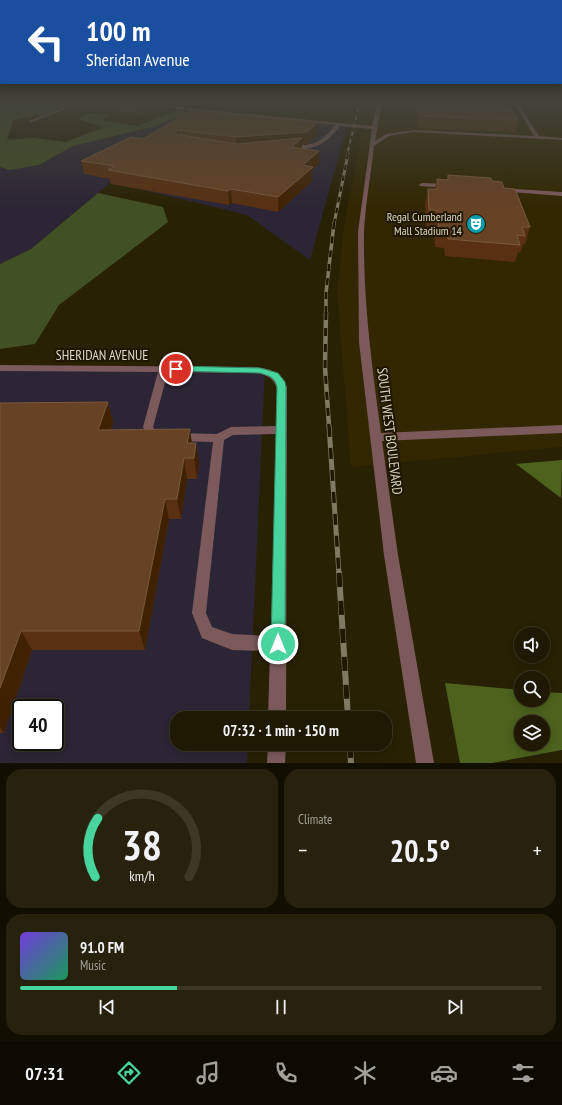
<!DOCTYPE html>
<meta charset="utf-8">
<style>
body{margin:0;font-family:"PT Sans Narrow",sans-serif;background:#27220d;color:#f1f3f6;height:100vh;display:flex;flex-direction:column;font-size:15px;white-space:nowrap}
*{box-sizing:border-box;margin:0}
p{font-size:13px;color:#a1a09a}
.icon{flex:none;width:22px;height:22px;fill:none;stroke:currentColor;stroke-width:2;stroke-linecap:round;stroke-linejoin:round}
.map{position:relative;height:763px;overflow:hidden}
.side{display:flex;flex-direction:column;gap:6px;padding:6px;background:#110e02;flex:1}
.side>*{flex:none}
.banner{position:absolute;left:0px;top:0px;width:562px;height:84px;box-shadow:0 2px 10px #0003,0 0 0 1px #3c3825;background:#1a4fa0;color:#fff;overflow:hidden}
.controls{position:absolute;left:514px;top:627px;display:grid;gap:8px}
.controls a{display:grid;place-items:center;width:36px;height:36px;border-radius:50%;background:#1f1903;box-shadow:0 2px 10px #0003,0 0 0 1px #3c3825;font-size:20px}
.speed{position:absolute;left:12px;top:699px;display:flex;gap:8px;font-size:20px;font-weight:700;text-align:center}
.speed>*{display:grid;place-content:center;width:52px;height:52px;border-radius:50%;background:#1f1903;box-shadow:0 2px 10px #0003,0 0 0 1px #3c3825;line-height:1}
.speed .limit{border:2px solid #111;border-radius:6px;background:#fff;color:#111}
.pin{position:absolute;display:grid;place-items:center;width:34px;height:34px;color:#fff;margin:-17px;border:2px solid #fff;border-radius:50%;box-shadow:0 1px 4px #0007}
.me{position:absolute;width:44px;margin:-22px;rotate:0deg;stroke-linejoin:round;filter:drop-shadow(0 0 3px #0008)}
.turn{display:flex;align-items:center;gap:14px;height:84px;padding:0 20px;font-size:18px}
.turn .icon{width:52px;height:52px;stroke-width:2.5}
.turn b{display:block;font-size:28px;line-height:34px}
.big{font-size:30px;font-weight:800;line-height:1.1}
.side .widget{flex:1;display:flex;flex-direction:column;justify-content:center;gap:6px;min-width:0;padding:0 14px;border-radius:16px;background:#27220d}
.side .dial{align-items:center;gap:0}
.dial svg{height:104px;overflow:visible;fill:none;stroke:#3c3825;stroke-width:7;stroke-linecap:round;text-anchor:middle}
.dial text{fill:#f1f3f6;stroke:none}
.song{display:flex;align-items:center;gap:12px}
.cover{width:48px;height:48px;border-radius:6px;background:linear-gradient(135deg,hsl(260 70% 55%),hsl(150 70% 35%))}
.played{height:4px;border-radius:2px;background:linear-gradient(90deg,#48d49d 30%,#3c3825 30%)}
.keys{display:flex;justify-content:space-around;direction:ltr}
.heat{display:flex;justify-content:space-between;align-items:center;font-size:22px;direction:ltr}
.side .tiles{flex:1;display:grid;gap:6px;grid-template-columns:1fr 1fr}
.widget:last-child{grid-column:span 2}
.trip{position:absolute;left:170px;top:711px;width:222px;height:40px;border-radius:16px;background:#1f1903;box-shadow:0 2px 10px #0003,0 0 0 1px #3c3825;font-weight:800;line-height:40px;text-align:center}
.dock{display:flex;height:64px;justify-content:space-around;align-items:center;background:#0c0a01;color:#a1a09a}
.dock .icon{width:28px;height:28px}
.dock .on{color:#48d49d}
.dock b{font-size:18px;color:#f1f3f6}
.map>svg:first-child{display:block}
</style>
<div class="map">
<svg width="562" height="763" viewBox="0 0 562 763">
<rect width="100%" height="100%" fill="#292104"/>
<path fill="#322701" d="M369 101H562V447L351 467 337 291 345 219Z"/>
<g fill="#2b2535" fill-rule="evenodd">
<path d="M188 112 347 126 310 260 247 215 111 182 31 249 0 264V167L10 170 39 165 73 146 156 126Z"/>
<path d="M0 370H265L249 718H177V744H248L247 763H0ZM21 708H55V742H21Z"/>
</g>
<g fill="#425025">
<path d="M0 101H78L45 114 13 120 7 140 33 138 66 142 104 127 78 119 89 113 109 114 102 120 138 126 175 111 188 112 156 126 73 146 39 165 10 170 0 167Z"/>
<path d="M98 193 163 207 168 222 59 305 35 344 0 349V264L31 249Z"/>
</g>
<g fill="#4d621d" fill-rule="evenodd">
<path d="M562 460 561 498 516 464Z"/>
<path d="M445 683 521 690V700H543V692L562 693V750L492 763H460ZM521 722H543V744H521Z"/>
</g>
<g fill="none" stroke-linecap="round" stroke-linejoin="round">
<g fill="#7c5a5c" fill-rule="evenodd">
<path d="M81 101H86L32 122 28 121Z"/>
<path d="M378 101H382L375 141 386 134 413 130 534 136 513 101H517L539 136 562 138V140L413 132 389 136 374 146C371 175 365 204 364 233 363 300 372 367 381 433L562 425V433L382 441 398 555 434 763H416L384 555 359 342 358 232 372 129 340 126C324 147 314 149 289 150L287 149V147C313 143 317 148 335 125L135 104 137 103 372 126Z"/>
<path d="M422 183 448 184 451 186 448 188 420 186 419 185Z"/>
<path d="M502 188 562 192V196L500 191 499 190Z"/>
<path d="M0 365 250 367C267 368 281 370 287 387L286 718H268L270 651 232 650 202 638 192 613 213 442 177 441 173 440 171 437 173 434 177 433 217 434 231 427 276 426C277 403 286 376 255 373L168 372 153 427 157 433 161 434 163 437 161 440H149L143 427 158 372 0 371ZM276 434 271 636 232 634 212 627 206 613 224 440 233 435Z"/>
<path d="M268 744H286L285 763H267Z"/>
</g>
<defs>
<path id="rail-far5" d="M347 155 360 101"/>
<path id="rail-far4" d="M334 224 348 154"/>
<path id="rail-far3" d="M326 313V293L334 223"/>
<path id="rail-far2" d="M326 312 325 367 329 427"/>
<path id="rail-far1" d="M329 426 339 574"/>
<g id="rail">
<path d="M339 573 348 718"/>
<path d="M350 744 351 763"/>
</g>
</defs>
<use href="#rail-far5" stroke="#817a63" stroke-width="2"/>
<use href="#rail-far4" stroke="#817a63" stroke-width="3"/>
<use href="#rail-far3" stroke="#817a63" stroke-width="3.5"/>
<use href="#rail-far2" stroke="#817a63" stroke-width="4.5"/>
<use href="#rail-far1" stroke="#817a63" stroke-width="5"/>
<use href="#rail" stroke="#817a63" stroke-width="6"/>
<use href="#rail-far5" stroke="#1f1700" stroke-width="1.5" stroke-dasharray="4" stroke-linecap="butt"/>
<use href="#rail-far4" stroke="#1f1700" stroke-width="2" stroke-dasharray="5.5" stroke-linecap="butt"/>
<use href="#rail-far3" stroke="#1f1700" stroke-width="2.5" stroke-dasharray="7" stroke-linecap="butt"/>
<use href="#rail-far2" stroke="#1f1700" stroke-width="3" stroke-dasharray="8" stroke-linecap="butt"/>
<use href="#rail-far1" stroke="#1f1700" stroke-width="3.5" stroke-dasharray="11" stroke-linecap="butt"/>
<use href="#rail" stroke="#1f1700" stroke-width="5" stroke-dasharray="14" stroke-linecap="butt"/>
</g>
<g fill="#593011">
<path d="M79 101H160L155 104 149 103 150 108 142 114 75 108 74 103Z"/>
<path d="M415 101H506L518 120 515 132 417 128Z"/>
<path d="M191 110 317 134 307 145H302V149L319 151V164L312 170V181L278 212 232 203 229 205 111 184 110 179 84 174 81 161 143 139Z"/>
<path d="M448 175 492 181 504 188 530 227 525 244H523L520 253 518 252 515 262 445 256 444 248 435 247 434 226H426L425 204 428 189H435L437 179 447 180Z"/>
<path d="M108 402 113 423 111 430 192 443 199 464 197 479H187L181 519H169L145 650H32L4 733H0V403Z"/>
</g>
<g fill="#402203">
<path d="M155 101H160L155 104Z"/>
<path d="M149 103 150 108 142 114 141 108Z"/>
<path d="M318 122 317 134 307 145H302V150L237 149 236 137Z"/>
<path d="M179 130 180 143 177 144 176 131Z"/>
<path d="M319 151V164L312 170V181L278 212V197L303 165Z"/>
<path d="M231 189 232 203 229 205 228 191Z"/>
<path d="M108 402 113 423 104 450 98 430Z"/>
<path d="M190 429 193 450 187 443Z"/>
<path d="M196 443 199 464 197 479 194 458Z"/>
<path d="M184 458 187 479 181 519 177 499Z"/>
<path d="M165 499 169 519 145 650 139 631Z"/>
<path d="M21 631 32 650 4 733 0 728V688Z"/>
</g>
<g fill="#674224" stroke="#79593e">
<path d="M79 101H128L149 103 141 108 74 103Z"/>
<path d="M418 101H506L518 120 419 116Z"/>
<path d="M191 110 282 120 284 119 318 122 307 132 236 137 179 130 176 131V134L236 144 302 138 292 147 319 151 303 165 313 167 278 197 231 189 228 191 108 170 115 166 81 161 131 137 143 139Z"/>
<path d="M448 175 491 178 492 181 502 182 504 188 515 189 530 227H522L525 236 517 235 520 245 448 239V231H439L437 210H429L428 189H438L437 179 448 180Z"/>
<path d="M108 402 98 430 190 429 187 443H196L194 458H184L177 499H165L139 631H21L0 688V403Z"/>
</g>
<linearGradient id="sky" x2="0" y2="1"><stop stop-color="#171202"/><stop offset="0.49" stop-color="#43433a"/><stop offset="1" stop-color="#43433a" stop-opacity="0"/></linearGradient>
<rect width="562" height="208" fill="url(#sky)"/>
<path fill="#48d49d" stroke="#2f8a66" d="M176 366 260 368 278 373 285 382 286 387 285 644 283 649 278 652 273 649 271 644 277 387C275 377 269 376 260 373L173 371 172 369 173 367Z"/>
<defs>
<symbol id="theatre-disc" viewBox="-11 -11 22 22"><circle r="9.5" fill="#0f9aa8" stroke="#1f1700"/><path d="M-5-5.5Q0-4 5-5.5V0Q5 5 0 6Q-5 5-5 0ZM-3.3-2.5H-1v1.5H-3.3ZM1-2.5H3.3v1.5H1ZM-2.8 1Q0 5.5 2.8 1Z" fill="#fff"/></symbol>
</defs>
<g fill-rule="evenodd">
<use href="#theatre-disc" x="465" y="213" width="22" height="22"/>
</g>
<g text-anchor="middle" stroke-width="4" stroke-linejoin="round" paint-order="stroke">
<g font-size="12" fill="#dcd7c7" stroke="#1f1700" text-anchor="end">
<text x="462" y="221">Regal Cumberland<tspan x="462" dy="14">Mall Stadium 14</tspan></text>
</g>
<g font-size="14" fill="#dcd7c7" stroke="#1f1700">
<text x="102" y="360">SHERIDAN AVENUE</text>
<text transform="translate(390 431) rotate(83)" y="5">SOUTH WEST BOULEVARD</text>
</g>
</g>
</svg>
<div class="controls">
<a><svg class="icon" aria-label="sound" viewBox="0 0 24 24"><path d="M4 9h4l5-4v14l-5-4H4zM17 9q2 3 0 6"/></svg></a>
<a><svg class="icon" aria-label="search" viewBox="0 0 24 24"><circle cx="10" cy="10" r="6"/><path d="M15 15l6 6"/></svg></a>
<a><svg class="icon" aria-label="layers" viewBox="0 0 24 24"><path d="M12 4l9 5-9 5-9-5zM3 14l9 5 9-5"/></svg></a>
</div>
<div class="speed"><div class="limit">40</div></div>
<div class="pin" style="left:176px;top:369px;background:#d93025"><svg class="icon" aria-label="arrive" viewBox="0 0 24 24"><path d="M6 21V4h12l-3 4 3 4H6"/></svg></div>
<svg class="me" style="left:278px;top:644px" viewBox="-20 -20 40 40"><circle r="17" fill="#48d49d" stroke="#fff" stroke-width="3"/><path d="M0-11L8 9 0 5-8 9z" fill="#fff"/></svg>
<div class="trip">07:32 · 1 min · 150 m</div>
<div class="banner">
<div class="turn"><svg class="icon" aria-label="left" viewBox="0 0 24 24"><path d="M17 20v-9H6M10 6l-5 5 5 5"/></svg><div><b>100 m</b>Sheridan Avenue</div></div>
</div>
</div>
<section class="side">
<div class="tiles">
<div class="widget dial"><svg viewBox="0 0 100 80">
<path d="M14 69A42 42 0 1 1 86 69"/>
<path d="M14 69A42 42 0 0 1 16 24" stroke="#48d49d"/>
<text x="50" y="56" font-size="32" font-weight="700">38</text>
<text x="50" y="72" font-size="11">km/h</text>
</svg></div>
<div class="widget"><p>Climate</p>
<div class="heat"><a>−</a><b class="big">20.5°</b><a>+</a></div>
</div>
<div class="widget">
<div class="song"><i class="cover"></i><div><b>91.0 FM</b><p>Music</p></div></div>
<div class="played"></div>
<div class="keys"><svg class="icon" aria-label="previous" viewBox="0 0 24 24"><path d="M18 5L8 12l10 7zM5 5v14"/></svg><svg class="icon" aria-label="pause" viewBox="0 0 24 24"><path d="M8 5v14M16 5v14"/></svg><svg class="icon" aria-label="next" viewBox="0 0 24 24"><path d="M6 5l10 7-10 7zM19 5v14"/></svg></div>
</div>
</div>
</section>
<nav class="dock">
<b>07:31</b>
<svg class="icon on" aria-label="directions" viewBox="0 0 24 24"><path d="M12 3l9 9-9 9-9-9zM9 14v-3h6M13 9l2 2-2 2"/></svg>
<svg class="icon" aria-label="music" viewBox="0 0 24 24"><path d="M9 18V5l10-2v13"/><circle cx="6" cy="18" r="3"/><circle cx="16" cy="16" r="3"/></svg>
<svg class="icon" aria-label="phone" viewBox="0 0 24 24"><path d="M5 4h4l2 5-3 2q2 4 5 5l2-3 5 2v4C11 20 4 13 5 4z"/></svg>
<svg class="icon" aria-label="climate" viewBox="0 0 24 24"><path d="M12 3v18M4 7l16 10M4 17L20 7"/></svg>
<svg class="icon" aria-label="car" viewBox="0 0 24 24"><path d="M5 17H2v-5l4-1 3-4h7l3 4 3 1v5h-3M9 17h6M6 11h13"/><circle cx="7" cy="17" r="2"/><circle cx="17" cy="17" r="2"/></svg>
<svg class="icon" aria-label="filters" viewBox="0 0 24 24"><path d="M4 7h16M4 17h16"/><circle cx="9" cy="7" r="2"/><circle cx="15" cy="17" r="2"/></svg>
</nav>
